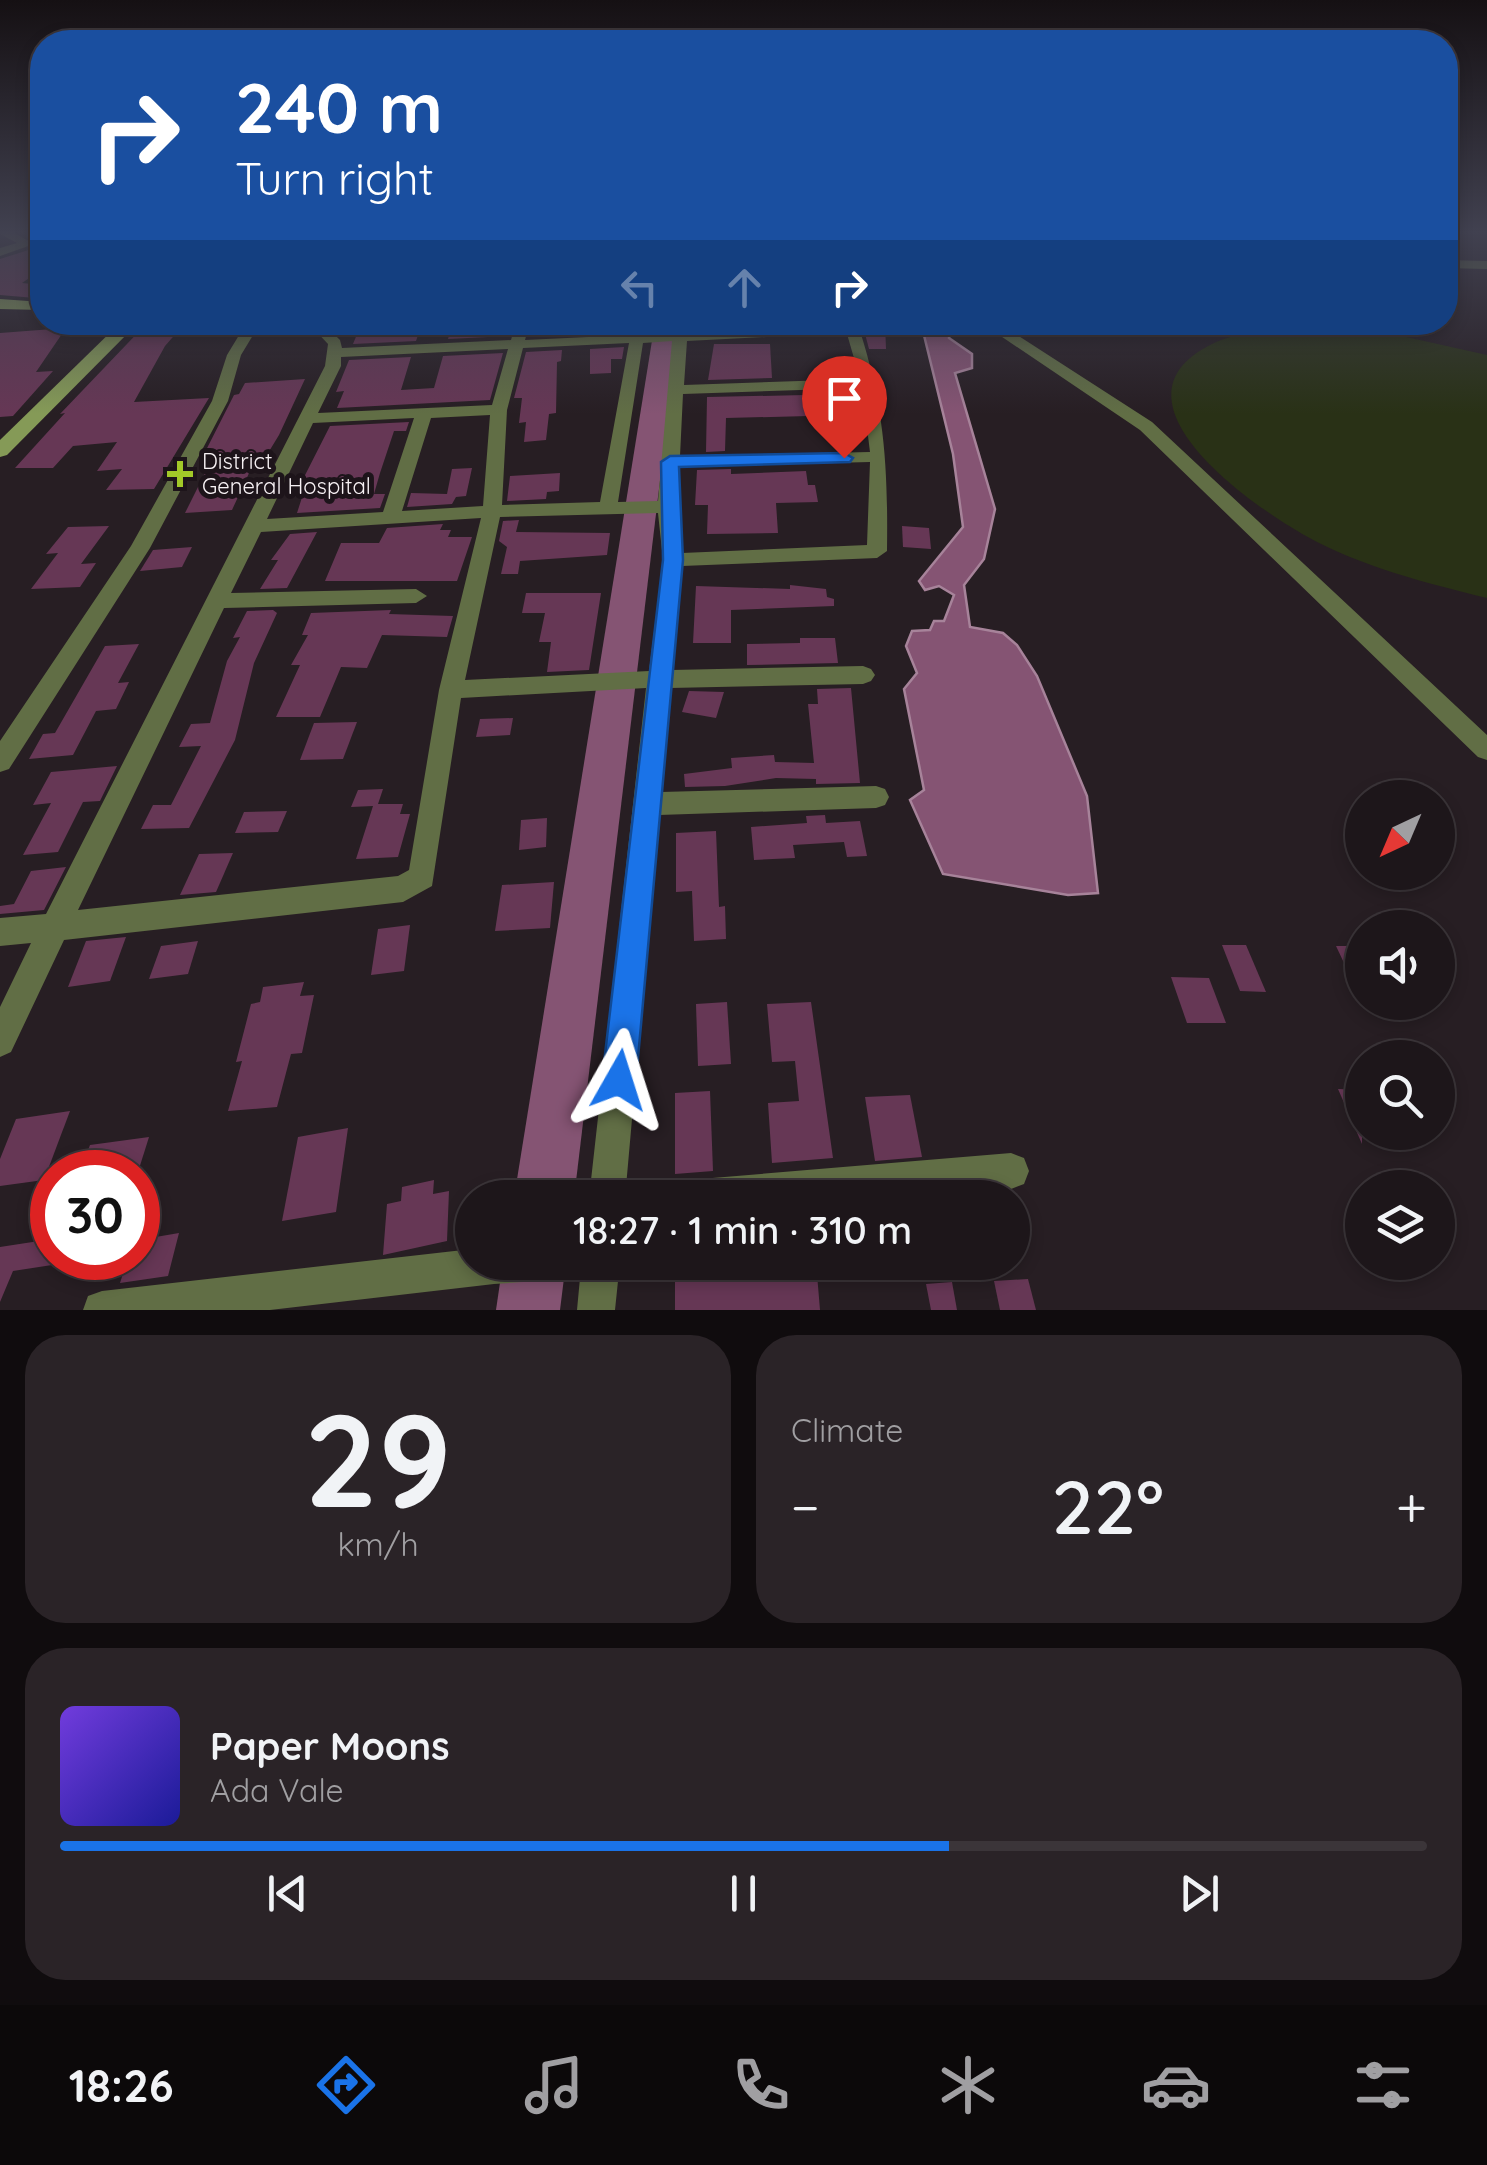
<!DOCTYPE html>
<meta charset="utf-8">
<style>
body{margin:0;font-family:Quicksand,sans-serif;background:#2a2327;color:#f1f3f6;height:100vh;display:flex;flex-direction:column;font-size:38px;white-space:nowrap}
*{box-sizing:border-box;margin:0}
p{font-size:32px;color:#a09fa2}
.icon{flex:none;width:55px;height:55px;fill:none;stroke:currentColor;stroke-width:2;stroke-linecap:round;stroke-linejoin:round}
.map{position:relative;height:1310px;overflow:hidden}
.details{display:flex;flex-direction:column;gap:25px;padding:25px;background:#100c0e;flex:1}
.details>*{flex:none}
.banner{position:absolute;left:30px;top:30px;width:1428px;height:305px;border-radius:40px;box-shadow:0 5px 15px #0003,0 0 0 2px #3b3539;background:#1a4fa0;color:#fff;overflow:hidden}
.needle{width:65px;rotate:224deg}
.buttons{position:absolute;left:1345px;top:780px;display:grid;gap:20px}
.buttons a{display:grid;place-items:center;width:110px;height:110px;border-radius:50%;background:#1d161a;box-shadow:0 5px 15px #0003,0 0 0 2px #3b3539;font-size:50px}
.speed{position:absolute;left:30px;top:1150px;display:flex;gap:20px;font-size:50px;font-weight:700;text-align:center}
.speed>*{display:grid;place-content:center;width:130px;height:130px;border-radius:50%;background:#1d161a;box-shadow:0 5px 15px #0003,0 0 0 2px #3b3539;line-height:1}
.speed .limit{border:15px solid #d22;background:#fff;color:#111}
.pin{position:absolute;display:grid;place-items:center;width:85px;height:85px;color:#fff;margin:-102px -42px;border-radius:50% 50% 50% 0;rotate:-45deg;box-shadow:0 0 10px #0007}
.pin .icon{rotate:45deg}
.me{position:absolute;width:110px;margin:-55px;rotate:6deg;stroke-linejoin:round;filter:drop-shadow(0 0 8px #0008)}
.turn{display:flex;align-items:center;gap:35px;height:210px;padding:0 40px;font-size:45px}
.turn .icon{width:130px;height:130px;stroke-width:2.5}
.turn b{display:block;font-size:70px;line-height:85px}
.lanes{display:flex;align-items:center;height:95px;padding:0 40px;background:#0003;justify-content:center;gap:50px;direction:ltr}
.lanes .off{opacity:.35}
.big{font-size:75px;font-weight:600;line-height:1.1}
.details .tile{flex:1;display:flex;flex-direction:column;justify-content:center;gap:15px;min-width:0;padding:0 35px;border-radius:40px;background:#2a2327}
.details .dial{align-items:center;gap:0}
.dial b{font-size:130px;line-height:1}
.song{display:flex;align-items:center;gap:30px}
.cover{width:120px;height:120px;border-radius:15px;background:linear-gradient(135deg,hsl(260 70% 55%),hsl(240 70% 35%))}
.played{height:10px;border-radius:5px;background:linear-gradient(90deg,#1a73e8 65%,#3b3539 65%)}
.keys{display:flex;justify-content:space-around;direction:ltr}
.heat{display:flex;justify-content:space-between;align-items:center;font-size:55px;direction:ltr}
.details .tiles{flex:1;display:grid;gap:25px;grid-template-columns:1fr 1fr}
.tile:last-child{grid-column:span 2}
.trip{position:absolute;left:455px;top:1180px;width:575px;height:100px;border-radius:50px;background:#1d161a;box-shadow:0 5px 15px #0003,0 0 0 2px #3b3539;font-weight:600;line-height:100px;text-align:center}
.menu{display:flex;height:160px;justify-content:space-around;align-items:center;background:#0c090a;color:#a09fa2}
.menu .icon{width:70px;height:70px}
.menu .active{color:#1a73e8}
.menu b{font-size:45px;color:#f1f3f6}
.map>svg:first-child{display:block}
</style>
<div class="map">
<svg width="1487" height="1310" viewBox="0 0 1487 1310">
<rect width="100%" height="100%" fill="#271e23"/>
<path fill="#293116" d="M1315 327 1384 332 1487 355V598C1426 583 1362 567 1306 536 1254 507 1100 401 1210 345 1242 329 1280 329 1315 327Z"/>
<path fill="#855473" stroke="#a7839a" stroke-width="2.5" d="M921 323H942L951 329 949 338 972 354V368L955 373 995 509 984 559 964 585 970 627 1003 633 1017 645 1037 676 1087 796 1098 893 1068 895 943 874 910 800 924 790 904 689 917 673 906 646 912 631 930 630 934 621H944L954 595 939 586 925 590 919 581 963 527 953 454Z"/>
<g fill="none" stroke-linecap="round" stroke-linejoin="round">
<g fill="#855473" fill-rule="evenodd">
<path d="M655 322H679L574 1198H514Z"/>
<path d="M503 1262H566L560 1310H496Z"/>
</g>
</g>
<g fill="#663755">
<path d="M42 231V269L22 283 42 285V293L35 298 0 295V259L35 248 38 243 26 235Z"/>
<path d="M148 322H186L165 346 134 402 209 398 154 489 106 490 122 469 97 471 117 442 73 446 53 468H15L65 413 60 414Z"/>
<path d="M362 322H400L396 333 419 332 416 341 353 344Z"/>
<path d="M482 322H512L508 336 448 339 450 332 479 330Z"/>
<path d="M847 322H885L886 349H869L864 330Z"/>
<path d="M66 328 36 372 53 371 13 416 0 417V333Z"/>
<path d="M714 344H770L772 378 708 380Z"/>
<path d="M624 347 622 359H611V373L590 374V349Z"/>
<path d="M562 350 561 361 557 362 556 413 549 414 546 440 524 442 526 422 519 423 522 398H514L526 352Z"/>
<path d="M503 353 490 400 337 408 344 391 336 392 349 360 411 357 401 390 434 388 443 356Z"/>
<path d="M305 379 279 435 265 458H256L232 510 185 513 212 459 201 460 234 395 239 394 245 383Z"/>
<path d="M805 395 809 416 726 418 725 451 706 452 707 397Z"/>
<path d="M409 422 406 431H394L380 473 374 494H385L380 508 297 513 306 485H300L330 426Z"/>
<path d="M472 468 466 496 456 497 452 504 407 507 411 493 447 494 452 469Z"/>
<path d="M731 469V474L806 471 808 485H815L818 502 776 503 778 533 707 534 708 505H695L697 470Z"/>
<path d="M560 473 559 491 547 492 546 499 507 501 510 476Z"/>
<path d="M519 520 516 532 610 533 607 555 520 561 518 574H501L507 547 499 541 503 521Z"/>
<path d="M443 524 440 530H451L448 537H472L457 581H325L341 543H379L387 528Z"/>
<path d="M109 526 81 564 96 563 80 587 31 589 58 553 46 554 68 527Z"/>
<path d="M902 526 929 528 931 549 903 547Z"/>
<path d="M317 532 287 588 260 589 278 560H271L290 534Z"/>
<path d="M192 547 182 567 140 571 153 550Z"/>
<path d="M790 585 826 589 827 597 834 599V606L731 610V643H693L696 586 790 589Z"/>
<path d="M526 593H601L589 670 547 672 551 642H539L545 613H522Z"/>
<path d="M273 610 277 613 254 663 235 740 189 828 141 829 153 805H171L201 746 179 747 191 724 210 723 227 661 240 637 233 638 247 611Z"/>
<path d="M391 610 389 614 453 616 447 637 382 635 367 668 341 667 320 717H276L300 665H291L308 635H302L311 613Z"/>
<path d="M800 638H835L838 663 747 665V644L800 643Z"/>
<path d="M139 644 118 683 129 682 116 709 96 711 73 755 29 759 43 734 55 733 105 646Z"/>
<path d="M851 688 860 783 816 784V779L776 778 725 786 685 787 684 774 732 768 731 758 774 755 775 762 814 763 808 704H818L817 689Z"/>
<path d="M689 691 724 692 716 718 682 712Z"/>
<path d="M513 718 510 735 476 737 480 719Z"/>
<path d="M357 722 343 759 300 760 314 723Z"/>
<path d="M117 766 100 801 83 802 58 852 23 855 51 803 33 805 51 772Z"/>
<path d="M383 789 378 804H403L400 814H410L398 857 356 859 373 806 351 807 358 790Z"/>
<path d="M287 811 278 832 235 833 244 812Z"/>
<path d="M825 815 826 823 860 821 867 856 847 857 844 842 793 845 795 858 754 860 751 827 807 823 806 816Z"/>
<path d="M547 818 546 847 519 850 521 820Z"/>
<path d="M716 831 719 907 725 906 726 939 694 941 692 891 676 892V833Z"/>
<path d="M233 853 216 892 180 895 199 854Z"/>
<path d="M66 867 44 910 0 914V906L14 904 31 871Z"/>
<path d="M554 882 550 928 495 931 502 885Z"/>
<path d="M410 925 404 971 371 975 378 929Z"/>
<path d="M126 937 110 981 68 987 86 941Z"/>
<path d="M198 941 188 974 149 979 161 946Z"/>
<path d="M1222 945H1246L1266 992 1240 991Z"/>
<path d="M1336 946H1359L1362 954V1001Z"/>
<path d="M1171 977 1209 978 1226 1023H1187Z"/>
<path d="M304 982 300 996 314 995 302 1053 291 1054 277 1107 228 1111 242 1061 236 1062 251 1004 260 1002 263 987Z"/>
<path d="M727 1002 731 1064 698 1066 696 1004Z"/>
<path d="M811 1002 833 1158 772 1163 768 1103 799 1101 795 1061 772 1062 767 1004Z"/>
<path d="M1338 1089 1362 1090V1144Z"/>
<path d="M710 1091 713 1171 675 1174V1093Z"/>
<path d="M910 1095 922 1157 875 1161 865 1097Z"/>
<path d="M70 1111 44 1180 0 1186V1159L16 1119Z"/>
<path d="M348 1128 336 1212 282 1221 298 1137Z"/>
<path d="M149 1137 138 1172H80L90 1145Z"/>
<path d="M434 1180 433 1194 449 1191 447 1241 383 1255 387 1204 401 1201 402 1187Z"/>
<path d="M179 1233 168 1276 120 1283 128 1258H138V1240Z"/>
<path d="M52 1239V1265L13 1271 0 1302V1247Z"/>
<path d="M764 1262H816L820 1310H675V1271Z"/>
<path d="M1028 1279 1036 1310H1000L994 1281Z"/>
<path d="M952 1282 957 1310H931L926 1284Z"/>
</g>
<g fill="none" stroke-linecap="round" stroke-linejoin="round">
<g fill="#616e45" fill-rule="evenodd">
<path d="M0 231H11L34 244 0 256V248L17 243 0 234Z"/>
<path d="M1445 260 1487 261V269L1445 268Z"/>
<path d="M247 322H261L241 355 228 401 150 548 9 769 0 772V741L131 546 212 401 227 355Z"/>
<path d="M315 322H329L327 327 340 340 342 348 511 340 516 322H530L525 340 630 335 636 322 644 323 645 334 673 333 674 322H688L687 332 843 325 860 331C885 410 888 469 887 551L877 558 682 566 672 670 863 666 871 669 875 675 871 681 863 684 670 688 661 792 876 786 885 789 889 797 885 805 876 808 659 815 625 1198H589L646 688 461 698 432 886 403 902 64 940 11 1052 0 1057V1007L31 943 0 946V918L46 914 325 366 328 344 313 328ZM843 333 847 334 860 379 684 385 687 341ZM672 341 658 501 618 502 643 343ZM629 343 600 502 502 505 507 410 523 348ZM508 349 492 405 318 413 341 366V357ZM862 388 870 452 680 456 683 394ZM490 415 483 506 402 511 431 418ZM414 418 383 512 267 519 313 423ZM870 462 867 545 682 553 676 507 679 467ZM658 513 663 560 649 671 465 680 500 517ZM481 518 439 690 409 870 398 876 78 910 224 608 416 603 427 596 416 589 231 593 261 532Z"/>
<path d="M980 322H997L1152 422 1487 735V760L1478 757 1140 430Z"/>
<path d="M1011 1153 1024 1158 1029 1171 1024 1184 1011 1189 907 1198H670L675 1185 688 1180Z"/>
<path d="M472 1249V1262H620L615 1310H577L580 1278 494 1284 270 1310H83L88 1296 102 1291Z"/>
</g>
<g fill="#859a57" fill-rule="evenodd">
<path d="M0 299 42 302V310L0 309Z"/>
<path d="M121 322H139L7 455 0 457V440Z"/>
</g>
</g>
<linearGradient id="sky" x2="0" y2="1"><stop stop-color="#151013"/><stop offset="0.56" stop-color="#414150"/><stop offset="1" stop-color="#414150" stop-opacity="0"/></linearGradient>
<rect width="1487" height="414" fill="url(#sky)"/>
<path fill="#1a73e8" stroke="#114b97" stroke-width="2.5" d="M844 453 853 458 850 462 679 467 683 560 636 1080 631 1091 619 1096 607 1091 602 1080 663 560 661 462 670 456Z"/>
<path fill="#a2c928" stroke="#1d141a" stroke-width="4" d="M175 459h10v10h10v10h-10v10h-10v-10h-10v-10h10z"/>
<g text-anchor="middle" stroke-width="10" stroke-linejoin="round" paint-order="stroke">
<g font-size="22" fill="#f7f1f4" stroke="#1d141a" text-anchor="start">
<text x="202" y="469">District<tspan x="202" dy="25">General Hospital</tspan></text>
</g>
</g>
</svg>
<div class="buttons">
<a><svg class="needle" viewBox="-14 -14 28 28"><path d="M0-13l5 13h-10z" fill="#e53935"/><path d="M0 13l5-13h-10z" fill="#a09fa2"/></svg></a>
<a><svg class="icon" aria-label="sound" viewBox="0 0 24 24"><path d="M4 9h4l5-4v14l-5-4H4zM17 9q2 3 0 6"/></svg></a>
<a><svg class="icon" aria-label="search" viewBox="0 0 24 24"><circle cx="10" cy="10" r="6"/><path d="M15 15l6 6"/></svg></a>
<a><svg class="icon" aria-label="layers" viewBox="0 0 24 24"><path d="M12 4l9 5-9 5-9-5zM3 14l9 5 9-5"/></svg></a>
</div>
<div class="speed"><div class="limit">30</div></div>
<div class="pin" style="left:844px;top:458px;background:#d93025"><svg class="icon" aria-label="arrive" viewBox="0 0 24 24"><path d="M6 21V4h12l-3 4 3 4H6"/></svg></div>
<svg class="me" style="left:619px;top:1080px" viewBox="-20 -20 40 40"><path d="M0-17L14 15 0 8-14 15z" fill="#1a73e8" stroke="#fff" stroke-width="4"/></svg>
<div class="trip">18:27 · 1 min · 310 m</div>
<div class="banner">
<div class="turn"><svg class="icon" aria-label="right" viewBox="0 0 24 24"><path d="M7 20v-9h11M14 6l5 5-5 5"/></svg><div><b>240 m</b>Turn right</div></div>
<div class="lanes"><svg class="icon off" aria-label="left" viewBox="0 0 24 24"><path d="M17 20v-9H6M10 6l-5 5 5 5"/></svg><svg class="icon off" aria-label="ahead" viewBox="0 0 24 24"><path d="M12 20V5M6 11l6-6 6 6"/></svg><svg class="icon" aria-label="right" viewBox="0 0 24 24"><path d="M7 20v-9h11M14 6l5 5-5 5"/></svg></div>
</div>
</div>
<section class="details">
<div class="tiles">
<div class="tile dial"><b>29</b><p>km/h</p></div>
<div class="tile"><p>Climate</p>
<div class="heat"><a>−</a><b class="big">22°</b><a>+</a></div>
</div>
<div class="tile">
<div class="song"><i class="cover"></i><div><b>Paper Moons</b><p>Ada Vale</p></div></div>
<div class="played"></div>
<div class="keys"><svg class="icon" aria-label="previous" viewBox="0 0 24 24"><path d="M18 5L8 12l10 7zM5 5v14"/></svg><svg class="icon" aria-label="pause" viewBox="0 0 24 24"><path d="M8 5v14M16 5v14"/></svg><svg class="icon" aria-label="next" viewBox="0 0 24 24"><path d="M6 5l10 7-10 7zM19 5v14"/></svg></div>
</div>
</div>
</section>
<nav class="menu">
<b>18:26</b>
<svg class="icon active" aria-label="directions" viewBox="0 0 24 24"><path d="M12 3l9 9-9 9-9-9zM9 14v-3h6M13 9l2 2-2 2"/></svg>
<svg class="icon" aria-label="music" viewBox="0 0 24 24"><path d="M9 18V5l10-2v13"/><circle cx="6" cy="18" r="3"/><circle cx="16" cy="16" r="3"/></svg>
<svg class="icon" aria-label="phone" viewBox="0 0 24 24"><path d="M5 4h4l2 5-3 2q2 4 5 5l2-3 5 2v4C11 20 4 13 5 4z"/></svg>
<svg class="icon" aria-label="climate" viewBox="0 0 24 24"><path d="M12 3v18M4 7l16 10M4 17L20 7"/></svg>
<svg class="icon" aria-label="car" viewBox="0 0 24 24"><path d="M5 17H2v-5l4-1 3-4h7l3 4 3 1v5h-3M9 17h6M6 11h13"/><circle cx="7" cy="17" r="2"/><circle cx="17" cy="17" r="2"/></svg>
<svg class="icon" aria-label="filters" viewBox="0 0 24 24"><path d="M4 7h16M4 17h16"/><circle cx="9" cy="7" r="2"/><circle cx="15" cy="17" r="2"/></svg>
</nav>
